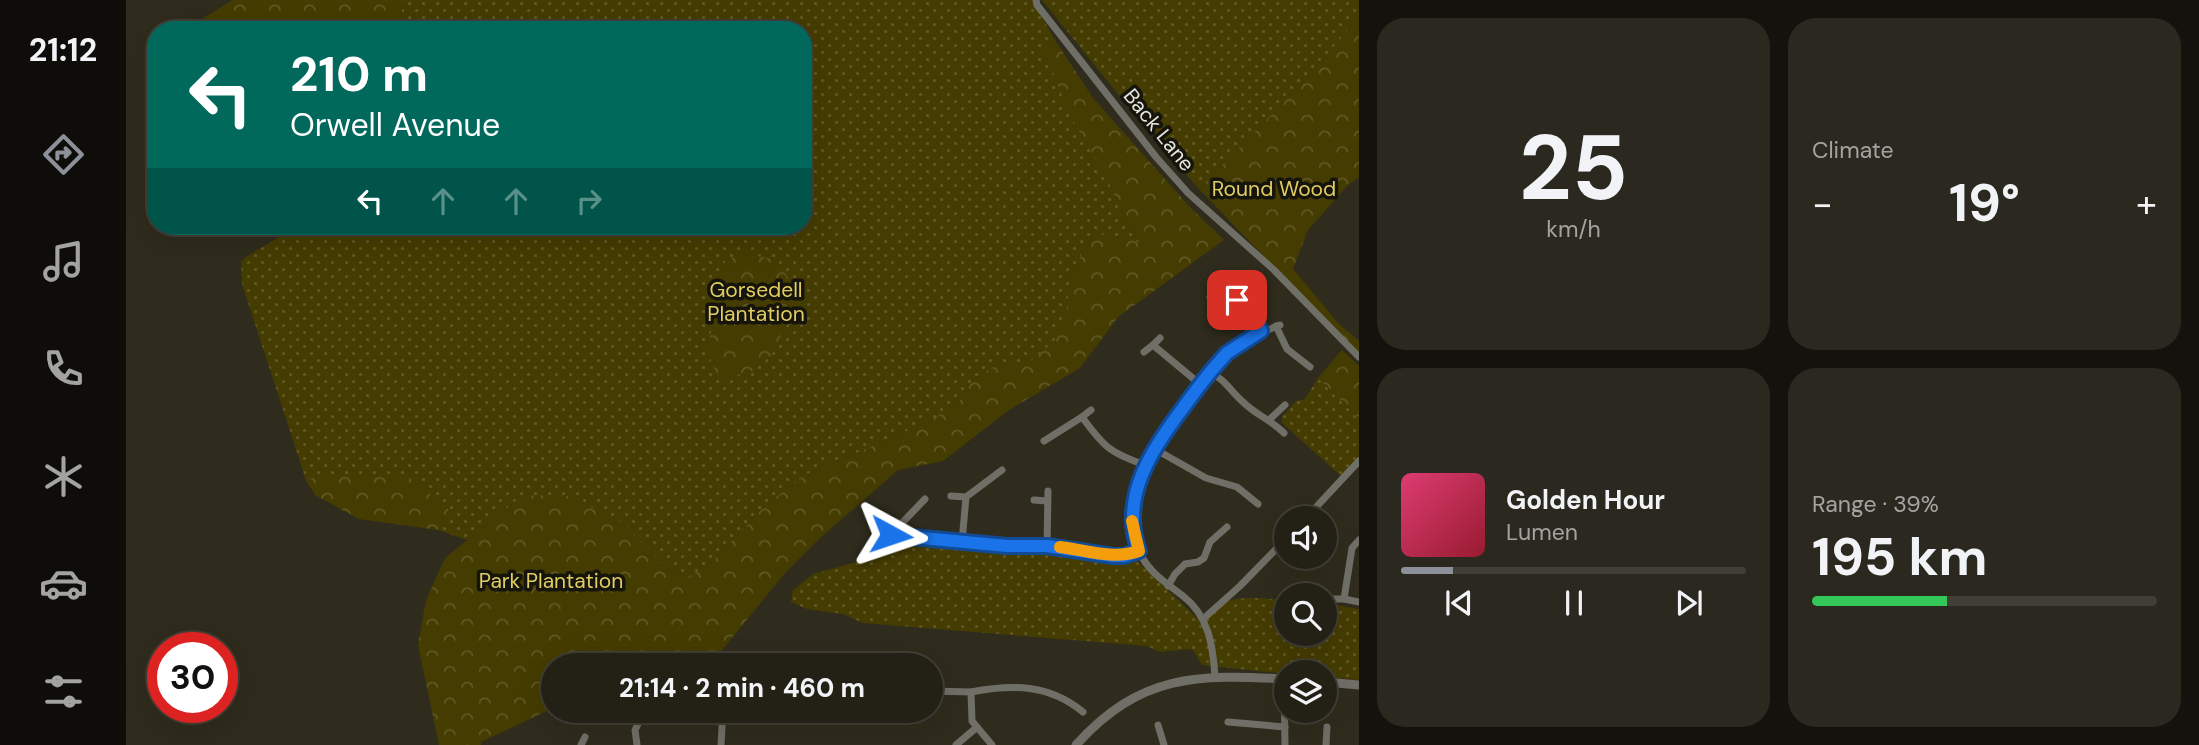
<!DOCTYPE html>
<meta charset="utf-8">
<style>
body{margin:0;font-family:"DM Sans",sans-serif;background:#2b291f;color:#f1f3f6;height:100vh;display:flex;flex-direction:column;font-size:26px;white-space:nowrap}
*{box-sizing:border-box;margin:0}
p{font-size:23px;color:#a3a3a1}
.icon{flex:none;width:38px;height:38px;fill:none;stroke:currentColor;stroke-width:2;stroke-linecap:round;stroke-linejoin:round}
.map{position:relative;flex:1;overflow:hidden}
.sheet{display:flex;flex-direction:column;gap:18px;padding:18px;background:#13120c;width:840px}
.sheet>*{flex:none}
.top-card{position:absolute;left:21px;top:21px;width:665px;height:214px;border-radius:28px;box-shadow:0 7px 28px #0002,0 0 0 2px #403e35;background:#00695c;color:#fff;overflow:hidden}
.controls{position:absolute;left:1148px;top:506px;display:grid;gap:14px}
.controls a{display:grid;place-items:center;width:63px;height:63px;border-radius:50%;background:#232116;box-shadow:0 7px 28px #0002,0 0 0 2px #403e35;font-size:35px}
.speed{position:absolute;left:21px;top:632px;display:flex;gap:14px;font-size:35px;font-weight:700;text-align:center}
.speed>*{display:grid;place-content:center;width:91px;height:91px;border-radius:50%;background:#232116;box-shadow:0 7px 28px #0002,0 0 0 2px #403e35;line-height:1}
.speed .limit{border:10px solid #d22;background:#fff;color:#111}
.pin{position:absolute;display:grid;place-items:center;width:60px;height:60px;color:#fff;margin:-30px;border-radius:14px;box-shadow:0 4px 10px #0006}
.me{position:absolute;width:77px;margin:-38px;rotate:95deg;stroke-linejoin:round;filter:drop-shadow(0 0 5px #0008)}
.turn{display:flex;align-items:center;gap:24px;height:147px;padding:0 28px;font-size:32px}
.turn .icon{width:91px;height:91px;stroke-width:2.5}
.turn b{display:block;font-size:49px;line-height:60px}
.lanes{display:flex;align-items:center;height:66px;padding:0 28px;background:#0003;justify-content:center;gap:35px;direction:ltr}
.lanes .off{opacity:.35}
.big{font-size:52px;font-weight:700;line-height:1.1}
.sheet .widget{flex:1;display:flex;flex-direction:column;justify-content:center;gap:10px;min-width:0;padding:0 24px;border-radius:28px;background:#2b291f}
.sheet .dial{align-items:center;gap:0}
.dial b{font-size:91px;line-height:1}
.song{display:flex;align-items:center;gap:21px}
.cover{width:84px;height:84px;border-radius:10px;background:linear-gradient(135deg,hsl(340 70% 55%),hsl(350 70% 35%))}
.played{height:7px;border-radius:4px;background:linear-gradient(90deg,#8c9099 15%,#403e35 15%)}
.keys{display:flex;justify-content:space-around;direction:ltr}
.heat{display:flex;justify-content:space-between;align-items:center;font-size:38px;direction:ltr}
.charge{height:10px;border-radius:5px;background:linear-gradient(90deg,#34c759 39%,#403e35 0)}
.sheet .tiles{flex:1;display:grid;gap:18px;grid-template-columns:repeat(2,1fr)}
.trip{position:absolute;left:415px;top:653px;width:402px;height:70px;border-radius:35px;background:#232116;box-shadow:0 7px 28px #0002,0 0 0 2px #403e35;font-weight:700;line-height:70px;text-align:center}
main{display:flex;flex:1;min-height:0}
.tab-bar{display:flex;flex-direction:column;width:126px;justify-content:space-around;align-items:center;background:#0e0d09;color:#a3a3a1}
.tab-bar .icon{width:49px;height:49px}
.tab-bar .current{color:#8c9099}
.tab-bar b{font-size:32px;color:#f1f3f6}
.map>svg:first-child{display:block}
</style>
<main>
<nav class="tab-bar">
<b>21:12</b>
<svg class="icon current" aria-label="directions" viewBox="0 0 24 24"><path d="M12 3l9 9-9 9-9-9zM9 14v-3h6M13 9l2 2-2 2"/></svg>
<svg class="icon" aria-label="music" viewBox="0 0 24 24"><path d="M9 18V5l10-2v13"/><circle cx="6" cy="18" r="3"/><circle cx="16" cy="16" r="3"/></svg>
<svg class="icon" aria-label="phone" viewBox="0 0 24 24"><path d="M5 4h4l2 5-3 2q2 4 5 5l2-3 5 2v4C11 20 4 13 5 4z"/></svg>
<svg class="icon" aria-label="climate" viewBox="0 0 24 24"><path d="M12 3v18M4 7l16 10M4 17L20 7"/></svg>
<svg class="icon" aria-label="car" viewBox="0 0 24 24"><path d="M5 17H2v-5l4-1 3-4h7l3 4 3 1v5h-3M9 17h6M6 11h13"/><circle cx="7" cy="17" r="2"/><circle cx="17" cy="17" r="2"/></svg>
<svg class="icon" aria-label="filters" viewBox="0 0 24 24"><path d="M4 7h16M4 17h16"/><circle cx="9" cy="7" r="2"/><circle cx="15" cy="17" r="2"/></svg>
</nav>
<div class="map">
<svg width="1233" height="745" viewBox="0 0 1233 745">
<defs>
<pattern id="green-dots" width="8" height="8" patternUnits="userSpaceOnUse" patternTransform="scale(1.75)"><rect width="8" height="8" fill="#453c01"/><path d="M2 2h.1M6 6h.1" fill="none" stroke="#605826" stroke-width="1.8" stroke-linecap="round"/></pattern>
<pattern id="forest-crowns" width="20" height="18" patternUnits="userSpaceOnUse" patternTransform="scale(1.75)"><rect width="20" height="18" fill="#453c01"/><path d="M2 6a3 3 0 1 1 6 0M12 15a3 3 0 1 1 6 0" fill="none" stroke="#605826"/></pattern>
</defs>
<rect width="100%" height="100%" fill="#2f2c1d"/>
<g fill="url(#green-dots)">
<path d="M276 0H906L929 40 919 53 982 180 998 219 1019 244 969 233 945 272 939 322 929 341 896 370 873 363 846 381 833 402 802 422 675 477 639 506 584 564 562 577 542 569 492 519 396 496 341 540 312 530 322 509 193 476 180 480 116 284 115 261C133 247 152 240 169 226H677V30H275Z"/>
<path d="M916 0H1233V17L1183 76 1073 189 1017 125Z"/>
<path d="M1192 378 1233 419V456L1215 476 1156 423V417L1170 401 1179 399Z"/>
<path d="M746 542 1011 561 1072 619C1103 592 1122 598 1160 600V634H1199V603L1233 609V680L1199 677V672H1160V674L1076 665 1067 650 1063 649 1034 652 1021 646 737 623 717 614 681 609 665 602 667 590 687 574 737 560Z"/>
</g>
<g fill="url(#forest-crowns)">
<path d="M107 0H276L275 30H58Z"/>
<path d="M1233 17V177L1222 185 1182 230 1167 269 1213 324 1233 341V355L1073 189 1183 76Z"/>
<path d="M929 40 967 98 1063 206 1098 240 992 317 954 368 883 410 817 461 772 470 695 537 659 573 587 661 538 655 517 665H427V708L355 742V745H313L292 645 300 600 319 558 396 496 439 495 492 519 542 569 562 577 584 564 639 506 675 477 802 422 833 402 846 381 873 363 896 369 928 341 939 322 945 272 969 233 1018 243 998 219 982 180 943 114 919 52Z"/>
<path d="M616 253 650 260 675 297 645 356 626 371 594 380 581 353 598 262Z"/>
<path d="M1216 350 1233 366V419L1192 378Z"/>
<path d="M228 474 284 479 323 509 312 530 233 519 189 495 180 480 193 476Z"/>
</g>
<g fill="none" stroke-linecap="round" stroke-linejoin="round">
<g stroke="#706f67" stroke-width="7">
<path d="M910 0 911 5 1030 157 1062 193 1148 270 1233 357"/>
<path d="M1092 278 1095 288 1126 313 1135 331"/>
<path d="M1084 297 1095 288"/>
<path d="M1150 326 1161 349 1184 367"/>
<path d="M1034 338 1027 345 1075 385"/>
<path d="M1018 352 1027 345"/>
<path d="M1084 372C1102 382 1103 390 1117 402 1130 415 1144 419 1158 433"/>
<path d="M965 410 956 417C978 447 984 453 1019 465"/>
<path d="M1144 419 1159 405"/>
<path d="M918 441 956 417"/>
<path d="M1027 448 1080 478 1111 487 1132 504"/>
<path d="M825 496 840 497"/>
<path d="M908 500 921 501"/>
<path d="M1180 518 1233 461"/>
<path d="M765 535 881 546H921L987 556H998L1013 551"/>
<path d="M774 535 776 523 799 499"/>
<path d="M836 542 840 497 876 470"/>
<path d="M921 546 922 491"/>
<path d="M1042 586 1049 574 1059 564 1072 562 1078 558 1084 542 1101 527"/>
<path d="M1204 599H1218"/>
<path d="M1233 602 1218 599 1226 548 1233 540"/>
<path d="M1077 619 1114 586 1160 539"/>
<path d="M1089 677C1087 646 1083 616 1057 596 1039 582 1022 572 1013 551 988 495 1036 435 1068 393 1079 380 1089 363 1102 352 1118 340 1136 332 1154 325"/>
<path d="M1158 679 1159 745"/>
<path d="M805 691 845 692 846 721 866 745"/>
<path d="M845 692C886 684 923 684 957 712"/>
<path d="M1102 722 1159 727"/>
<path d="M1032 725 1038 745"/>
<path d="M455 745 459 737"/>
<path d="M511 745 509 730 519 710"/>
<path d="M595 745 597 710"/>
<path d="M830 745 850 728"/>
<path d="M1200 745 1201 727"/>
</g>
<g stroke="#706f67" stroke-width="9">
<path d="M1199 682 1233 685"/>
<path d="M950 745C1014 674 1071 674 1160 679"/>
</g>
</g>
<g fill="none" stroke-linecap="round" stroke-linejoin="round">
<defs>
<path id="route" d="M765 535 881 546H921L987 556H998L1013 551C993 498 1026 449 1057 408 1069 392 1080 376 1094 361L1101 353 1135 331 1126 313 1111 300"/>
</defs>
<use href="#route" stroke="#114b97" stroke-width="18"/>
<use href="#route" stroke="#1a73e8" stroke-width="12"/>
<path stroke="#f59e0b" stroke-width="12" d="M934 547C960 550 986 560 1013 551L1006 521"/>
</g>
<g text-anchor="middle" stroke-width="7" stroke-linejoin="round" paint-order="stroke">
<g font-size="21" fill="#e8e7dd" stroke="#15140d">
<text transform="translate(1033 130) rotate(51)" y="7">Back Lane</text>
</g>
<g font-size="21" fill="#e1cd60" stroke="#15140d">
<text x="1148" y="196">Round Wood</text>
<text x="630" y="297">Gorsedell<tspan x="630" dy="24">Plantation</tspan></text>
<text x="425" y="588">Park Plantation</text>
</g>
</g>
</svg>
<div class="controls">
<a><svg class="icon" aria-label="sound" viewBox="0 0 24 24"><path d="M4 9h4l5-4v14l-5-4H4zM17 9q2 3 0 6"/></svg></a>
<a><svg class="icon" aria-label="search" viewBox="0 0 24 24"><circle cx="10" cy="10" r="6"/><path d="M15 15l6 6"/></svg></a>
<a><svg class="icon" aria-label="layers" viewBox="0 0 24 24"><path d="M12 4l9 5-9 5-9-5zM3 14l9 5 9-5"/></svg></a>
</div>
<div class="speed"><div class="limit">30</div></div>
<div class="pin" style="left:1111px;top:300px;background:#d93025"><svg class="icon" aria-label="arrive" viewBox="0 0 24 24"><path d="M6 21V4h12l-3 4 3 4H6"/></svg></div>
<svg class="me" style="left:765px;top:535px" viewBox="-20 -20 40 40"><path d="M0-17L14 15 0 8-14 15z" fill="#1a73e8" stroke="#fff" stroke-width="4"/></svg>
<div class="trip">21:14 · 2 min · 460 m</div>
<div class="top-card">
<div class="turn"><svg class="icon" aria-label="left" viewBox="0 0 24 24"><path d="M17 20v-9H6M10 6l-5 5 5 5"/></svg><div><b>210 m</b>Orwell Avenue</div></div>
<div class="lanes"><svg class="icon" aria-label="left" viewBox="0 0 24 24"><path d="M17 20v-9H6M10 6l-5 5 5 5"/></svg><svg class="icon off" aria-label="ahead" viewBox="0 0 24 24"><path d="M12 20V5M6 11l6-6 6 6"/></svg><svg class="icon off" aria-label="ahead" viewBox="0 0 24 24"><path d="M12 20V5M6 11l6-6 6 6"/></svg><svg class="icon off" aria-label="right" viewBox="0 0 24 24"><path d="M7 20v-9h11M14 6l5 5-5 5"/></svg></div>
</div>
</div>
<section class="sheet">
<div class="tiles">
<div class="widget dial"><b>25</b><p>km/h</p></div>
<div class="widget"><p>Climate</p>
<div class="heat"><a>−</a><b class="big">19°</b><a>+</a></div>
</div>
<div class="widget">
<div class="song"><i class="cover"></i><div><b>Golden Hour</b><p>Lumen</p></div></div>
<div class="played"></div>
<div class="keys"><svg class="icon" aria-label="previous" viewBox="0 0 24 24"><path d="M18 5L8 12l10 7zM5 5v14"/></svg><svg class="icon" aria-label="pause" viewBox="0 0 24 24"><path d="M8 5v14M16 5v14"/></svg><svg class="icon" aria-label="next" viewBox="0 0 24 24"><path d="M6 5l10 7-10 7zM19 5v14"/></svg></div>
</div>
<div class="widget"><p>Range · 39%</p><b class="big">195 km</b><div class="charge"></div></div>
</div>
</section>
</main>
